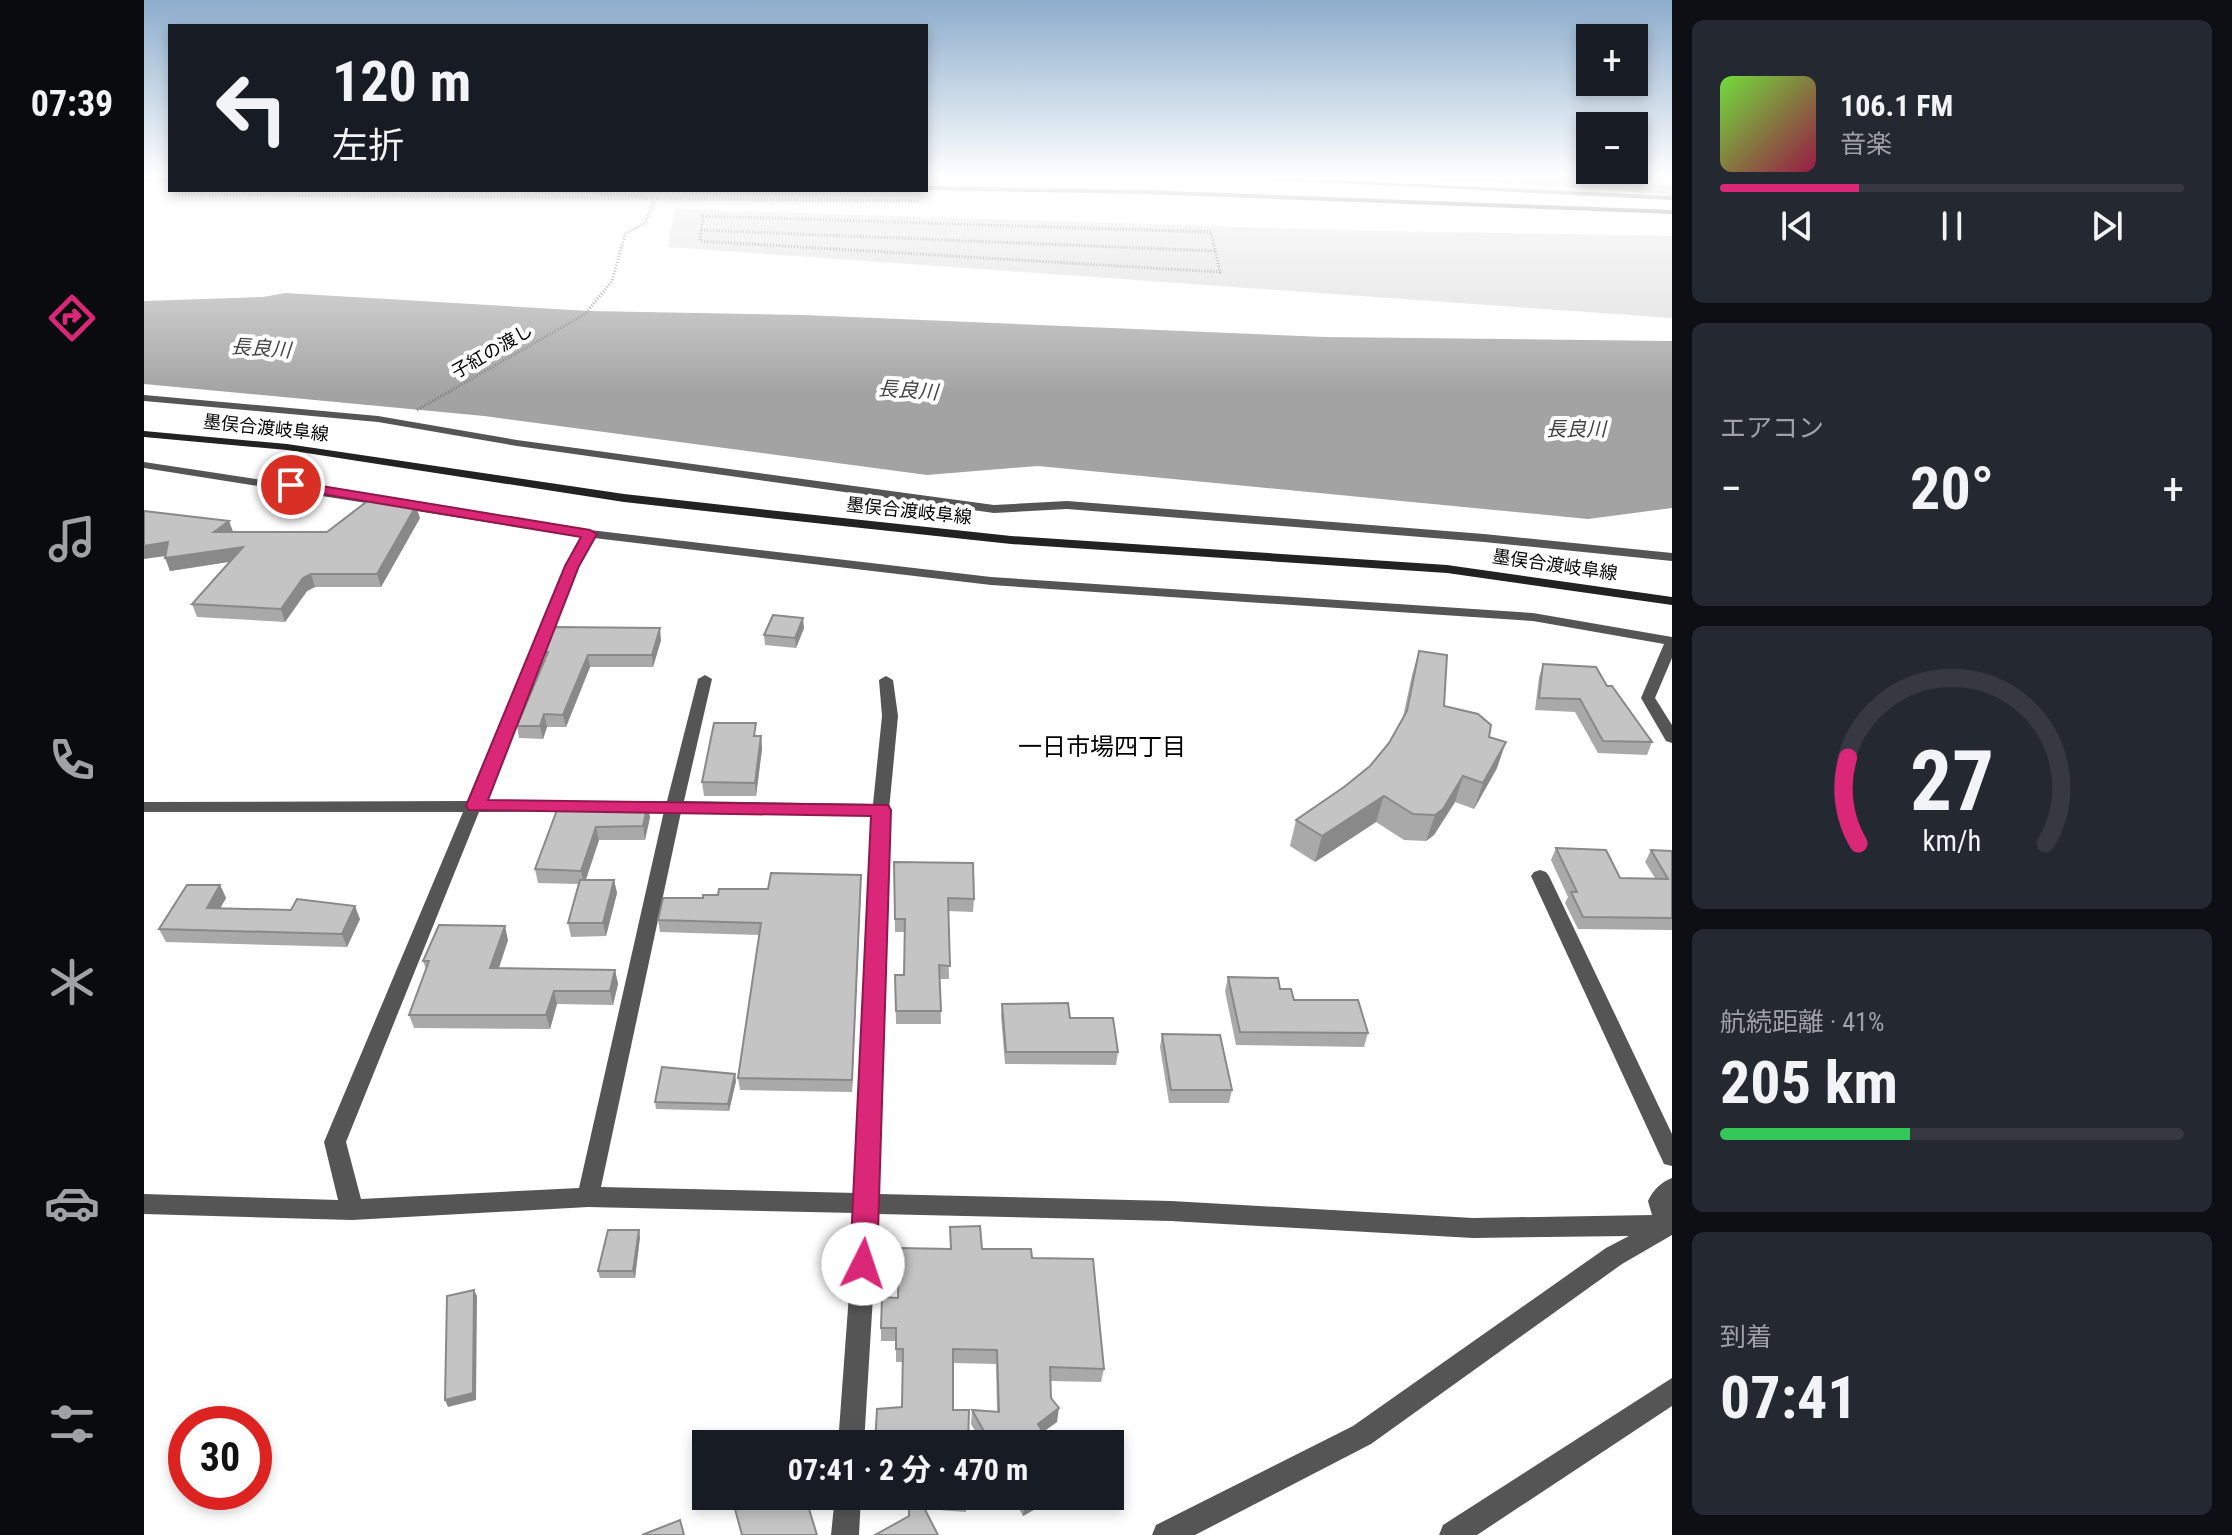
<!DOCTYPE html>
<html lang="ja">
<meta charset="utf-8">
<style>
body{margin:0;font-family:"Roboto Condensed","Noto Sans JP",sans-serif;background:#242831;color:#f1f3f6;height:100vh;display:flex;flex-direction:column;font-size:30px;white-space:nowrap}
*{box-sizing:border-box;margin:0}
p{font-size:26px;color:#9ea1a6}
.icon{flex:none;width:44px;height:44px;fill:none;stroke:currentColor;stroke-width:2;stroke-linecap:round;stroke-linejoin:round}
.map{position:relative;flex:1;overflow:hidden}
.details{display:flex;flex-direction:column;gap:20px;padding:20px;background:#0d0f14;width:560px}
.details>*{flex:none}
.hud{position:absolute;left:24px;top:24px;width:760px;height:168px;border-radius:0px;box-shadow:0 4px 12px #0003;background:#171b24;color:#f1f3f6;overflow:hidden}
.buttons{position:absolute;left:1432px;top:24px;display:grid;gap:16px}
.buttons a{display:grid;place-items:center;width:72px;height:72px;border-radius:0px;background:#171b24;box-shadow:0 4px 12px #0003;font-size:40px}
.speed{position:absolute;left:24px;top:1406px;display:flex;gap:16px;font-size:40px;font-weight:700;text-align:center}
.speed>*{display:grid;place-content:center;width:104px;height:104px;border-radius:50%;background:#171b24;box-shadow:0 4px 12px #0003;line-height:1}
.speed .limit{border:12px solid #d22;background:#fff;color:#111}
.pin{position:absolute;display:grid;place-items:center;width:68px;height:68px;color:#fff;margin:-34px;border:4px solid #fff;border-radius:50%;box-shadow:0 2px 8px #0007}
.me{position:absolute;width:88px;margin:-44px;rotate:4deg;stroke-linejoin:round;filter:drop-shadow(0 0 6px #0008)}
.turn{display:flex;align-items:center;gap:28px;height:168px;padding:0 32px;font-size:36px}
.turn .icon{width:104px;height:104px;stroke-width:2.5}
.turn b{display:block;font-size:56px;line-height:68px}
.big{font-size:60px;font-weight:700;line-height:1.1}
.details .card{flex:1;display:flex;flex-direction:column;justify-content:center;gap:12px;min-width:0;padding:0 28px;border-radius:12px;background:#242831}
.details .dial{align-items:center;gap:0}
.dial svg{height:208px;overflow:visible;fill:none;stroke:#363941;stroke-width:7;stroke-linecap:round;text-anchor:middle}
.dial text{fill:#f1f3f6;stroke:none}
.song{display:flex;align-items:center;gap:24px}
.cover{width:96px;height:96px;border-radius:12px;background:linear-gradient(135deg,hsl(100 70% 55%),hsl(340 70% 35%))}
.played{height:8px;border-radius:4px;background:linear-gradient(90deg,#db2777 30%,#363941 30%)}
.keys{display:flex;justify-content:space-around;direction:ltr}
.heat{display:flex;justify-content:space-between;align-items:center;font-size:44px;direction:ltr}
.charge{height:12px;border-radius:6px;background:linear-gradient(90deg,#34c759 41%,#363941 0)}
.trip{position:absolute;left:548px;top:1430px;width:432px;height:80px;border-radius:0px;background:#171b24;box-shadow:0 4px 12px #0003;font-weight:700;line-height:80px;text-align:center}
main{display:flex;flex:1;min-height:0}
.menu{display:flex;flex-direction:column;width:144px;justify-content:space-around;align-items:center;background:#090b0e;color:#9ea1a6}
.menu .icon{width:56px;height:56px}
.menu .on{color:#db2777}
.menu b{font-size:36px;color:#f1f3f6}
.map>svg:first-child{display:block}
</style>
<main>
<nav class="menu">
<b>07:39</b>
<svg class="icon on" aria-label="directions" viewBox="0 0 24 24"><path d="M12 3l9 9-9 9-9-9zM9 14v-3h6M13 9l2 2-2 2"/></svg>
<svg class="icon" aria-label="music" viewBox="0 0 24 24"><path d="M9 18V5l10-2v13"/><circle cx="6" cy="18" r="3"/><circle cx="16" cy="16" r="3"/></svg>
<svg class="icon" aria-label="phone" viewBox="0 0 24 24"><path d="M5 4h4l2 5-3 2q2 4 5 5l2-3 5 2v4C11 20 4 13 5 4z"/></svg>
<svg class="icon" aria-label="climate" viewBox="0 0 24 24"><path d="M12 3v18M4 7l16 10M4 17L20 7"/></svg>
<svg class="icon" aria-label="car" viewBox="0 0 24 24"><path d="M5 17H2v-5l4-1 3-4h7l3 4 3 1v5h-3M9 17h6M6 11h13"/><circle cx="7" cy="17" r="2"/><circle cx="17" cy="17" r="2"/></svg>
<svg class="icon" aria-label="filters" viewBox="0 0 24 24"><path d="M4 7h16M4 17h16"/><circle cx="9" cy="7" r="2"/><circle cx="15" cy="17" r="2"/></svg>
</nav>
<div class="map">
<svg width="1528" height="1535" viewBox="0 0 1528 1535">
<rect width="100%" height="100%" fill="#fff"/>
<path fill="#dcdcdc" d="M531 209 1191 230 1528 236V318L524 247Z"/>
<path fill="#a3a3a3" d="M141 293 445 311 660 315 1181 337 1528 341V508L1444 519 894 466 783 475 340 416 0 384V301L119 297Z"/>
<g fill="none" stroke-linecap="round" stroke-linejoin="round">
<g stroke="#777" stroke-width="3" stroke-dasharray="1 2" stroke-linecap="butt">
<path d="M406 190 510 197"/>
<path d="M29 194 775 201"/>
<path d="M559 216 1067 232 1076 272 556 241Z"/>
<path d="M557 230 1071 251"/>
<path d="M273 410 441 314 468 281 481 234 501 223 511 200"/>
</g>
<path fill="#555" fill-rule="evenodd" d="M0 395 234 416 373 440 850 505 923 501 1340 534 1528 553V561L1340 542 923 509 850 513 373 446 234 422 0 401Z"/>
<g fill="#555" fill-rule="evenodd">
<path d="M0 178H26V181L0 180Z"/>
<path d="M1096 178H1148L1528 196V200Z"/>
<path d="M782 186 1003 190 1528 210V214L1003 194 782 190Z"/>
<path d="M0 462 446 530 847 577 1389 613 1528 637V658L1511 698 1528 725V743L1522 741 1497 698 1520 644 1389 621 847 585 450 538 434 566 340 801H434L442 806 434 811 335 812 202 1142 217 1199 435 1188 520 811H482L474 806 482 801H523L554 679 561 675 568 679 540 801 729 804 738 716 735 680 742 676 749 680 754 716 745 810 735 1194 1027 1201 1329 1218 1508 1215 1504 1201C1509 1190 1517 1182 1528 1178V1235L1478 1264 1227 1444 1051 1535H1008L1012 1525 1209 1426 1462 1248 1485 1236 1329 1238 1027 1221 734 1214 720 1444H694L711 1213 444 1207 208 1220 0 1214V1194L194 1200 180 1142 319 812H0V802L323 801 422 566 438 537 0 468ZM537 812 728 815 712 1193 457 1187Z"/>
<path d="M1396 870 1402 872 1405 876 1528 1134V1166L1520 1164 1387 876 1390 872Z"/>
<path d="M1528 1378V1406L1333 1535H1295L1299 1525Z"/>
<path d="M691 1496H717L715 1535H687Z"/>
</g>
<path fill="#222" fill-rule="evenodd" d="M0 431 143 444 480 494 624 510 867 536 1303 565 1528 597V605L1303 573 867 544 624 518 480 502 143 450 0 437Z"/>
</g>
<g fill="#a9a9a9">
<path d="M1228 178H1505L1528 180V195L1349 182Z"/>
<path d="M276 518 237 587H171L163 591 141 622 53 617 48 604 85 562 26 571 22 556 89 532H183Z"/>
<path d="M660 628 652 648 621 645 620 635Z"/>
<path d="M517 640 509 667H446L422 727H403L399 739 375 738 373 726 402 659 400 652Z"/>
<path d="M1275 651 1300 706 1345 737 1353 768 1330 809 1311 802 1290 835 1282 841 1260 840 1232 822 1171 862 1146 846 1152 820 1200 787 1226 766 1245 743 1259 717 1268 675Z"/>
<path d="M1399 664 1463 686 1508 742 1503 755 1454 753 1431 712 1391 710 1395 677Z"/>
<path d="M613 736H617L618 749 612 796H560L558 782Z"/>
<path d="M416 802 506 817 501 840H455L442 880H470L473 893 462 936 427 937 424 923 434 884 394 883 391 869Z"/>
<path d="M1412 848 1476 878H1511L1501 862 1507 850 1528 851V930L1434 929 1421 903 1424 897 1407 860Z"/>
<path d="M750 862 830 899 829 912 804 911 805 979H796L797 1024H752L751 975H760L761 932H751Z"/>
<path d="M717 875 708 1092 596 1090 594 1078 615 935 516 932 514 920 559 898 574 895 624 889Z"/>
<path d="M76 885 82 898 76 908 216 919 203 947 22 942 15 929Z"/>
<path d="M364 940 355 968 471 970 474 984 469 1005 413 1004 406 1029 270 1028 265 1015 282 969 279 961Z"/>
<path d="M1084 977 1136 989 1150 1000 1224 1033 1220 1047 1092 1045 1081 991Z"/>
<path d="M858 1004 926 1018 974 1052 972 1065 861 1064 857 1016Z"/>
<path d="M1018 1034 1088 1090 1085 1103H1025L1016 1047Z"/>
<path d="M592 1081 585 1111 512 1109 511 1102Z"/>
<path d="M806 1227 838 1249 888 1258 960 1369 957 1382 906 1381 907 1398 913 1422 899 1432 906 1444H839L827 1424 828 1410 853 1412 852 1364 809 1363 758 1407 759 1362H752V1341H737V1328L754 1298 806 1249Z"/>
<path d="M496 1237 491 1278H456L454 1271Z"/>
<path d="M753 1496H823L822 1512 781 1509 765 1516V1498Z"/>
<path d="M868 1496H914L879 1516Z"/>
</g>
<g fill="#898989">
<path d="M272 506 276 518 237 587 233 574Z"/>
<path d="M85 521 90 534 70 532Z"/>
<path d="M24 542 29 555 0 559V546Z"/>
<path d="M99 547 103 559 26 571 21 558Z"/>
<path d="M167 574 171 587 163 591 141 622 137 609 159 578Z"/>
<path d="M659 618 660 628 652 648 651 638Z"/>
<path d="M516 628 517 640 509 667 508 655Z"/>
<path d="M444 655 446 667 422 727 419 715Z"/>
<path d="M400 714 403 727 399 739 396 726Z"/>
<path d="M617 736 618 749 612 796 611 783Z"/>
<path d="M1362 742 1353 768 1330 809 1339 783Z"/>
<path d="M1319 776 1311 802 1290 835 1282 841 1291 815Z"/>
<path d="M1240 796 1232 822 1171 862 1178 836Z"/>
<path d="M504 803 506 817 501 840 499 826Z"/>
<path d="M452 827 455 840 440 884 437 871Z"/>
<path d="M717 875V887L708 1092V1080Z"/>
<path d="M470 880 473 893 462 936 459 923Z"/>
<path d="M76 885 82 898 69 921 63 908Z"/>
<path d="M211 906 216 919 203 947 198 934Z"/>
<path d="M361 926 364 940 350 982 346 968Z"/>
<path d="M471 970 474 984 469 1005 466 991Z"/>
<path d="M410 991 413 1004 406 1029 402 1015Z"/>
<path d="M591 1074 592 1081 585 1111 584 1104Z"/>
<path d="M495 1230 496 1237 491 1278 489 1271Z"/>
<path d="M330 1290 333 1296 332 1400 304 1407 301 1400Z"/>
<path d="M915 1408 913 1422 892 1437 894 1424Z"/>
<path d="M894 1496H914L879 1516 881 1504Z"/>
</g>
<g fill="#c4c4c4" stroke="#898989" stroke-width="2">
<path d="M1400 178H1505L1528 180V187Z"/>
<path d="M230 496 272 506 233 574H167L159 578 137 609 48 604 99 547 21 558 24 542 0 546V511L85 521 70 532H183Z"/>
<path d="M629 615 659 618 651 638 620 635Z"/>
<path d="M411 627 516 628 508 655H444L419 715 400 714 396 726H373L404 652H400Z"/>
<path d="M1275 651 1303 655 1300 706 1334 714 1347 725 1345 737 1362 742 1339 783 1319 776 1299 809 1291 815 1269 814 1240 796 1178 836 1152 820 1200 787 1226 766 1245 743 1263 711Z"/>
<path d="M1399 664 1452 667 1463 686H1468L1508 742 1459 741 1436 699 1395 698Z"/>
<path d="M570 723H612L610 736H617L611 783 558 782Z"/>
<path d="M416 802 504 803 499 826 452 827 437 871 391 869Z"/>
<path d="M1412 848 1462 850 1476 878 1524 879 1507 850 1528 851V918L1439 917 1427 892H1433Z"/>
<path d="M750 862 829 863 830 899 804 898 806 966 795 965 797 1011H752L751 975H760L761 919H751Z"/>
<path d="M627 873 717 875 708 1080 594 1078 617 923 514 920 519 898H559V895H574L575 889H624Z"/>
<path d="M436 880H470L459 923H424Z"/>
<path d="M43 885H76L63 908 147 910 153 899 211 906 198 934 15 929Z"/>
<path d="M295 925 361 926 346 968 471 970 466 991H410L402 1015H265L285 961H279Z"/>
<path d="M1084 977 1134 978 1136 989H1147L1150 1000H1214L1224 1033 1096 1032Z"/>
<path d="M924 1003 926 1018H969L974 1052H862L858 1004Z"/>
<path d="M1018 1034 1076 1035 1088 1090H1027Z"/>
<path d="M518 1067 591 1074 584 1104 511 1102Z"/>
<path d="M836 1226 838 1249H887L888 1258 949 1259 960 1369 906 1367 907 1398 915 1408 894 1424 906 1444H847L828 1410 855 1412 853 1350 809 1349V1410H825L824 1444H731L733 1409 758 1407 759 1349H752V1328H737L738 1297 754 1298 755 1248 807 1249 806 1227Z"/>
<path d="M464 1230H495L489 1271H454Z"/>
<path d="M330 1290 329 1393 301 1400 303 1296Z"/>
<path d="M623 1496H661L673 1535H598L591 1509Z"/>
<path d="M765 1496H823V1499L774 1496 794 1535H731L765 1516Z"/>
<path d="M876 1496H894L881 1504Z"/>
<path d="M536 1520 540 1535H498Z"/>
</g>
<linearGradient id="sky" x2="0" y2="1"><stop stop-color="#8cadcc"/><stop offset="0.45" stop-color="#fff"/><stop offset="1" stop-color="#fff" stop-opacity="0"/></linearGradient>
<rect width="1528" height="393" fill="url(#sky)"/>
<path fill="#db2777" stroke="#8e194d" stroke-width="2" d="M147 481 446 530 453 534 435 566 344 800 744 805 747 810 733 1264 729 1273 719 1276 710 1273 706 1264 727 816 325 810 322 806 421 566 437 537 142 488V483Z"/>
<g text-anchor="middle" stroke-width="8" stroke-linejoin="round" paint-order="stroke">
<g font-size="18" fill="#000" stroke="#fff">
<text transform="translate(348 351) rotate(-30)" y="6">子紅の渡し</text>
<text transform="translate(122 428) rotate(6)" y="6">墨俣合渡岐阜線</text>
<text transform="translate(765 511) rotate(6)" y="6">墨俣合渡岐阜線</text>
<text transform="translate(1411 565) rotate(8)" y="6">墨俣合渡岐阜線</text>
</g>
<g font-size="20" font-style="italic" fill="#444" stroke="#fff">
<text transform="translate(117 348) rotate(4)" y="7">長良川</text>
<text transform="translate(764 390) rotate(4)" y="7">長良川</text>
<text x="1432" y="436">長良川</text>
</g>
<g font-size="24" fill="#000" stroke="#fff">
<text x="958" y="755">一日市場四丁目</text>
</g>
</g>
</svg>
<div class="buttons">
<a>+</a>
<a>−</a>
</div>
<div class="speed"><div class="limit">30</div></div>
<div class="pin" style="left:147px;top:485px;background:#d93025"><svg class="icon" aria-label="arrive" viewBox="0 0 24 24"><path d="M6 21V4h12l-3 4 3 4H6"/></svg></div>
<svg class="me" style="left:719px;top:1264px" viewBox="-20 -20 40 40"><circle r="19" fill="#fff"/><path d="M0-13L10 11 0 6-10 11z" fill="#db2777"/></svg>
<div class="trip">07:41 · 2 分 · 470 m</div>
<div class="hud">
<div class="turn"><svg class="icon" aria-label="left" viewBox="0 0 24 24"><path d="M17 20v-9H6M10 6l-5 5 5 5"/></svg><div><b>120 m</b>左折</div></div>
</div>
</div>
<section class="details">
<div class="card">
<div class="song"><i class="cover"></i><div><b>106.1 FM</b><p>音楽</p></div></div>
<div class="played"></div>
<div class="keys"><svg class="icon" aria-label="previous" viewBox="0 0 24 24"><path d="M18 5L8 12l10 7zM5 5v14"/></svg><svg class="icon" aria-label="pause" viewBox="0 0 24 24"><path d="M8 5v14M16 5v14"/></svg><svg class="icon" aria-label="next" viewBox="0 0 24 24"><path d="M6 5l10 7-10 7zM19 5v14"/></svg></div>
</div>
<div class="card"><p>エアコン</p>
<div class="heat"><a>−</a><b class="big">20°</b><a>+</a></div>
</div>
<div class="card dial"><svg viewBox="0 0 100 80">
<path d="M14 69A42 42 0 1 1 86 69"/>
<path d="M14 69A42 42 0 0 1 10 36" stroke="#db2777"/>
<text x="50" y="56" font-size="32" font-weight="700">27</text>
<text x="50" y="72" font-size="11">km/h</text>
</svg></div>
<div class="card"><p>航続距離 · 41%</p><b class="big">205 km</b><div class="charge"></div></div>
<div class="card"><p>到着</p><b class="big">07:41</b></div>
</section>
</main>
